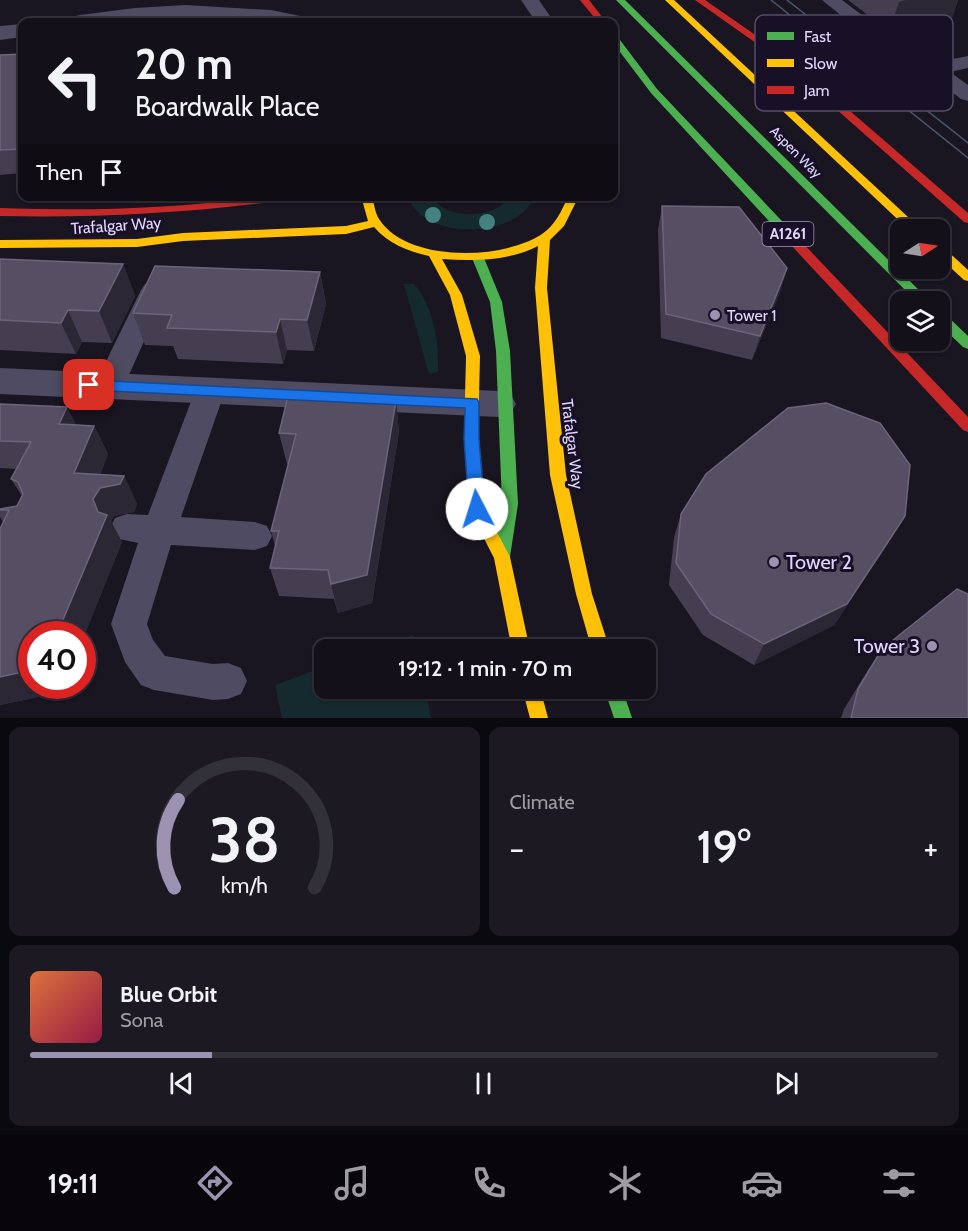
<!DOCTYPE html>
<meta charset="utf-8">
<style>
body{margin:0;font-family:Cabin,sans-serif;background:#1c1922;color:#f1f3f6;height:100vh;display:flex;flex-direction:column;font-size:22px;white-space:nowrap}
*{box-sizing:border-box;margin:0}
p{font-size:20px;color:#9d9da2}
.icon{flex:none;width:33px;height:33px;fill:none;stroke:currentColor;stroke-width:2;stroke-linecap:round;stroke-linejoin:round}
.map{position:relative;height:718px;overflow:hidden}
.drawer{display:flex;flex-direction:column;gap:9px;padding:9px;background:#0a090e;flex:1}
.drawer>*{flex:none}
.top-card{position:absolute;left:18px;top:18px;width:600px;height:183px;border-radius:12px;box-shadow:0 2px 4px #0004,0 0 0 2px #323038;background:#131019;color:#f1f3f6;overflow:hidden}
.needle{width:39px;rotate:78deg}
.buttons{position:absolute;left:890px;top:219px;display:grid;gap:12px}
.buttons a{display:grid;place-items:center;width:60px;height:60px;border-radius:12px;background:#131019;box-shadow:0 2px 4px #0004,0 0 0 2px #323038;font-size:30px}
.speed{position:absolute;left:18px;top:621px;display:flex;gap:12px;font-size:30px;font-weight:700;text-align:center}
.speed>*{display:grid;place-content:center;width:78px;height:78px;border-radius:50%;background:#131019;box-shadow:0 2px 4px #0004,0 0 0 2px #323038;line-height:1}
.speed .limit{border:9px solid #d22;background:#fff;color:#111}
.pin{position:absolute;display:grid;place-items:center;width:51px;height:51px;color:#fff;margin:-26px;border-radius:12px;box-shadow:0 3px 9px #0006}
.me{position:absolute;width:66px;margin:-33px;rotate:355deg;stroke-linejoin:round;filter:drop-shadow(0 0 4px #0008)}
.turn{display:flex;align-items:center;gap:21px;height:126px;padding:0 18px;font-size:27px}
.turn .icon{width:78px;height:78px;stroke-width:2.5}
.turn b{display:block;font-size:42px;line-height:51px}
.then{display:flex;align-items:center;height:57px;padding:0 18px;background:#0003;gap:12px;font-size:22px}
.big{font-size:45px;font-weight:600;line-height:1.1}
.drawer .widget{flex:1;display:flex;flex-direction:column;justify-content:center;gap:9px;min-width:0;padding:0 21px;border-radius:12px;background:#1c1922}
.drawer .dial{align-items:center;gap:0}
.dial svg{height:156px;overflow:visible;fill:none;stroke:#323038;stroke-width:7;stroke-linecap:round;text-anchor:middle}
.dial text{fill:#f1f3f6;stroke:none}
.song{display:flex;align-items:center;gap:18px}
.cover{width:72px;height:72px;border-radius:9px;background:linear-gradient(135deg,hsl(20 70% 55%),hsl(340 70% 35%))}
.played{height:6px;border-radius:3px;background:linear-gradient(90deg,#9b93b1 20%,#323038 20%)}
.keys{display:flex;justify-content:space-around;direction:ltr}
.heat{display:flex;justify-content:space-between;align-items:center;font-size:33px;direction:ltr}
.drawer .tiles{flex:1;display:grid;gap:9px;grid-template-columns:1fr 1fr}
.widget:last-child{grid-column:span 2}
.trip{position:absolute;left:314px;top:639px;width:342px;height:60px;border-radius:12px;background:#131019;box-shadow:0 2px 4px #0004,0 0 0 2px #323038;font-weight:600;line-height:60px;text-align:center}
.tabs{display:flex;height:96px;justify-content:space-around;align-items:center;background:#08060a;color:#9d9da2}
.tabs .icon{width:42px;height:42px}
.tabs .on{color:#9b93b1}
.tabs b{font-size:27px;color:#f1f3f6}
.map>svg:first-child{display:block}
</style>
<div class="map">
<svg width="968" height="718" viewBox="0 0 968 718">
<rect width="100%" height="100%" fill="#191521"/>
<g fill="#152a2e">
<path d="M408 197H432C446 220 495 220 509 197H535C529 207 523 214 512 220 482 236 421 233 408 197Z"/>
<path d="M404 284H414C434 306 439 344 438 372L429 374 428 371Z"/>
<path d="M413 635 416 649H372Z"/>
<path d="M324 667V688L425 689 431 718H282L275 685Z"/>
</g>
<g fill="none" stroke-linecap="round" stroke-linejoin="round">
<g fill="#4f4b62" fill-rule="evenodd">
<path d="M521 0H539L554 22H536Z"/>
<path d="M822 0H842L903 46 937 62 968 56V68L950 72 968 85V101L961 99 927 73 889 54Z"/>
<path d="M154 281 163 284 167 290 124 386 119 394 109 397 99 394 94 386 141 290 145 284Z"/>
<path d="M210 380 220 383 225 391 181 517 255 522 267 526 272 536 267 546 255 550 171 545 147 624 153 640 165 656 213 664 228 663 241 668 247 681 241 694 228 699 213 700 154 690 141 685 125 662 111 624 138 543 115 538 110 528 115 518 127 514 148 515 195 391 200 383Z"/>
</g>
<g fill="#4f4b62" fill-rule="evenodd">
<path d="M185 5 271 10 305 17 308 22C267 27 225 17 184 17 146 18 107 26 69 22L72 17 80 15 135 8Z"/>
<path d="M22 24V37L0 40V26Z"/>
<path d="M0 368 499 391 511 395 516 404 511 413 499 417 0 394Z"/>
</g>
<g fill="#4caf50" fill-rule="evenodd">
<path d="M616 0H625L931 302H917Z"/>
<path d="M614 35 617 36 657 89 798 238 800 241 798 244H790L651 93 614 44Z"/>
<path d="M478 254 484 258 502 302 510 351 518 504 510 557 508 562 502 564 496 562 494 557 502 504 496 351 490 302 472 258Z"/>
<path d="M939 311 944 313 968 336V349L963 347 939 324Z"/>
<path d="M604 688H622L632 718H614Z"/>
</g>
<g fill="#ffc107" fill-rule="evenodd">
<path d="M665 0H674L922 230H909Z"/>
<path d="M361 196H372C374 203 375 213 379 219 407 263 503 260 542 234 555 225 562 211 568 196H579L564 226 550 240 547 288 566 475 592 594 610 650H592L576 594 550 475 535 288 538 246C509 261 474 261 442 259L462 295 480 356 478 439 485 509 510 557 530 650H512L494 558 469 509 464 439 466 356 450 295 429 256C407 251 389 244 374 227L346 234 183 241 137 247 0 248V240L137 239 183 233 346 226 368 221Z"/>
<path d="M939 246 943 247 968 270V281L964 280 939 257Z"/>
<path d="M522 688H540L548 718H530Z"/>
</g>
<g fill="#c62828" fill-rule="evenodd">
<path d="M580 0H589L606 22H598Z"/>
<path d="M695 0H705L790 59 968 213V223L964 222 784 63Z"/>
<path d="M264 196H297L292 199C195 213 98 218 0 216V208C88 211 176 209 264 196Z"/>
<path d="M794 237 798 238 968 417V432L963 430 790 244 788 241Z"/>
</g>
<g stroke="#49576c" stroke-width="1.5">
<path d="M771 0 968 158"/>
<path d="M787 0 968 143"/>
</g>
</g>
<g fill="#438281">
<circle cx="433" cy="215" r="8"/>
<circle cx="487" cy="222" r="8"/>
</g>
<g fill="#453e50">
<path d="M848 0H958L952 18 889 31Z"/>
<path d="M22 54V173L0 175V55Z"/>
<path d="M662 206 787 268 780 292 752 360 661 338 658 230Z"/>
<path d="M0 259 123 264 135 296 112 343 82 342 76 354 0 350Z"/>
<path d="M320 272 326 304 314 351 287 350 283 364 178 359 173 346 145 345 133 313Z"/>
<path d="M396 401 399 432 372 603 338 613 334 599 279 596 270 568 275 546 271 531 288 464H287L279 433Z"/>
<path d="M0 404 67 407 76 425 94 426 108 454 100 475 124 476 137 504 134 512 114 516 111 521 122 542 82 641V634H32V686H65L62 692 0 705V529L3 522 0 517V509L17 506 22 496 11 479 17 469 0 468Z"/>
<path d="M681 514 905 516 891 539 834 625 754 665 703 635 669 585 674 537Z"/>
<path d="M882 649 968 718H841L844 709 868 670Z"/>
</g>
<g fill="#2c2735">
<path d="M906 0H958L952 18 889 31 899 2Z"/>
<path d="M123 264 135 296 112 343 99 311Z"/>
<path d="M787 268 780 292 752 360 760 336Z"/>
<path d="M320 272 326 304 314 351 307 320Z"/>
<path d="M68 310 82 342 76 354 61 323Z"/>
<path d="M280 319 287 350 283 364 276 332Z"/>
<path d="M396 401 399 432 372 603 338 613 331 584Z"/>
<path d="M67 407 81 436 59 424Z"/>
<path d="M94 426 108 454 90 501 74 473Z"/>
<path d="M124 476 137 504 134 512 114 516 111 521 122 542 82 641V634H57L93 499 100 488Z"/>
<path d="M905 516 891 539 834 625 754 665 764 644Z"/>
<path d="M32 670V686H65L62 692 0 705V677Z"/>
</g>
<g fill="#564f63" stroke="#6b647b" stroke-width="1.5">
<path d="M22 54V149L0 150V55Z"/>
<path d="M662 206 739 207 787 268 760 336 666 314Z"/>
<path d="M0 259 123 264 99 311 68 310 61 323 0 320Z"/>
<path d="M155 266 320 272 307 320 280 319 276 332 167 328 172 315 133 313Z"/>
<path d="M288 396 396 401 367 575 331 584 328 570 270 568 279 531H271L296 434 279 433Z"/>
<path d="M826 403 880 423 910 465 905 516 847 604 764 644 711 614 676 563 681 514 706 474 788 408Z"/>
<path d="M0 404 67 407 59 424 94 426 74 473 124 476 120 484 100 488 93 499 98 512 107 515 57 634H32V670L0 677V529L9 510H0V509L17 506 23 494 18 482 11 479 31 442 0 441Z"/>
<path d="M957 589 968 594V718H851L858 689 882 649Z"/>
</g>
<path fill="#1a73e8" stroke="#114b97" stroke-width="1.5" d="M89 380 477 399 479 403V439L485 509 483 514 477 516 472 514 469 509 464 439 465 408 89 390 82 385Z"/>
<g fill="#9b93b1" stroke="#171026" stroke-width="2">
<circle cx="715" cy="315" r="6"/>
<circle cx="774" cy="562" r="6"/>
<circle cx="932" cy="646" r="6"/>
</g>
<g text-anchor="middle" stroke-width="6" stroke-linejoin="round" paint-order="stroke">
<g font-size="14" fill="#e1d7fe" stroke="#171026">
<text transform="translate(796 152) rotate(45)" y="5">Aspen Way</text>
</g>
<rect fill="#171026" stroke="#a49bbd" stroke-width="1.5" x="762.5" y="222" width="51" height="24" rx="4.5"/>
<g font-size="15" font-weight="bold" fill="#e1d7fe">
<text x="788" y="239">A1261</text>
</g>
<g font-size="16" fill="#e1d7fe" stroke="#171026">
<text transform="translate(116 225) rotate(-4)" y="6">Trafalgar Way</text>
<text transform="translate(573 444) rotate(83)" y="6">Trafalgar Way</text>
</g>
<g font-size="16" fill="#e1d7fe" stroke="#171026" text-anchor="start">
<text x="727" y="321">Tower 1</text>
</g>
<g font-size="20" fill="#e1d7fe" stroke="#171026" text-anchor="start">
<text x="786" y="569">Tower 2</text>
<text x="920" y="653" text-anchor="end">Tower 3</text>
</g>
</g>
<rect x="755" y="15" width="198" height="96" rx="9" fill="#171026" stroke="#544c67" stroke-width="1.5"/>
<rect x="767" y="32" width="27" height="8" fill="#4caf50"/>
<rect x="767" y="59" width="27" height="8" fill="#ffc107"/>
<rect x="767" y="86" width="27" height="8" fill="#c62828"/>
<g font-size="16" fill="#e1d7fe">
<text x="804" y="42">Fast</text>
<text x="804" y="69">Slow</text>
<text x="804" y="96">Jam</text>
</g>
</svg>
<div class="buttons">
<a><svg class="needle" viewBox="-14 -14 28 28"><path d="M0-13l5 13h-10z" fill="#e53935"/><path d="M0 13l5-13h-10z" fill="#9d9da2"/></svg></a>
<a><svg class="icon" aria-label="layers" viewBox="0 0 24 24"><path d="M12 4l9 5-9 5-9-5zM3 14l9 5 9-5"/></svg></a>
</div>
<div class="speed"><div class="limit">40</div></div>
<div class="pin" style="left:89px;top:385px;background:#d93025"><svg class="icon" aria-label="arrive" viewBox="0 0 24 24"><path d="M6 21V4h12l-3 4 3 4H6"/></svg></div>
<svg class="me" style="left:477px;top:509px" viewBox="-20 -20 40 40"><circle r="19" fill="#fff"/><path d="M0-13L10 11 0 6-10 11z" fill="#1a73e8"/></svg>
<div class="trip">19:12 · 1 min · 70 m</div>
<div class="top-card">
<div class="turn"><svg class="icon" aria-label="left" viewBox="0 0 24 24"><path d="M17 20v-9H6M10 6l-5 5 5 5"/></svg><div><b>20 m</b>Boardwalk Place</div></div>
<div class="then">Then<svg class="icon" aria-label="arrive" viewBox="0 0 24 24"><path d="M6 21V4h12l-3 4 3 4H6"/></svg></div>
</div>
</div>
<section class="drawer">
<div class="tiles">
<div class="widget dial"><svg viewBox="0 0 100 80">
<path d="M14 69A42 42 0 1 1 86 69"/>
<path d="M14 69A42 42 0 0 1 16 24" stroke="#9b93b1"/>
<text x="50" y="56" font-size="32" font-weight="700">38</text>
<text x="50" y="72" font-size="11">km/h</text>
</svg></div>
<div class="widget"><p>Climate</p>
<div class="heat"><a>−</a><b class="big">19°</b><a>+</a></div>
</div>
<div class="widget">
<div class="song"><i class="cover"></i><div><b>Blue Orbit</b><p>Sona</p></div></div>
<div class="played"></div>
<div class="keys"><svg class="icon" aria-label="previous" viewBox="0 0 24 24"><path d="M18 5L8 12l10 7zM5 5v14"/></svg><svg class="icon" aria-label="pause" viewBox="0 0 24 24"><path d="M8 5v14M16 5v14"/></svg><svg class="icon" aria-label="next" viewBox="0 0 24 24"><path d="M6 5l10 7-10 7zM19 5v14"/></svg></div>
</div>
</div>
</section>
<nav class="tabs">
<b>19:11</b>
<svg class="icon on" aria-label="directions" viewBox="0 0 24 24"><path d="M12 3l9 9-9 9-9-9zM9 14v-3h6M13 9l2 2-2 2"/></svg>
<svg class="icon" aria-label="music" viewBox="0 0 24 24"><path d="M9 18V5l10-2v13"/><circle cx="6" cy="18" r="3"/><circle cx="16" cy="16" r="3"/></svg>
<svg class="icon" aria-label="phone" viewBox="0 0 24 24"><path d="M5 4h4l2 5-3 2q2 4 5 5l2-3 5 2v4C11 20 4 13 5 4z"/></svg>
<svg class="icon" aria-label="climate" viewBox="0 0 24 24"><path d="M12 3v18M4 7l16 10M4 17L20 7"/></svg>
<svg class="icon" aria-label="car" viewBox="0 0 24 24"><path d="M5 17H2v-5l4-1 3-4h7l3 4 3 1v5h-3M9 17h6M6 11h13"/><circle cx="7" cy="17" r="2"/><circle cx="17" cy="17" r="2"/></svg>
<svg class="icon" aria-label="filters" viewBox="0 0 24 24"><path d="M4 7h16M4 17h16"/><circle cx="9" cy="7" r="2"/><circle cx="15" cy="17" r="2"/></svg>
</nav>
